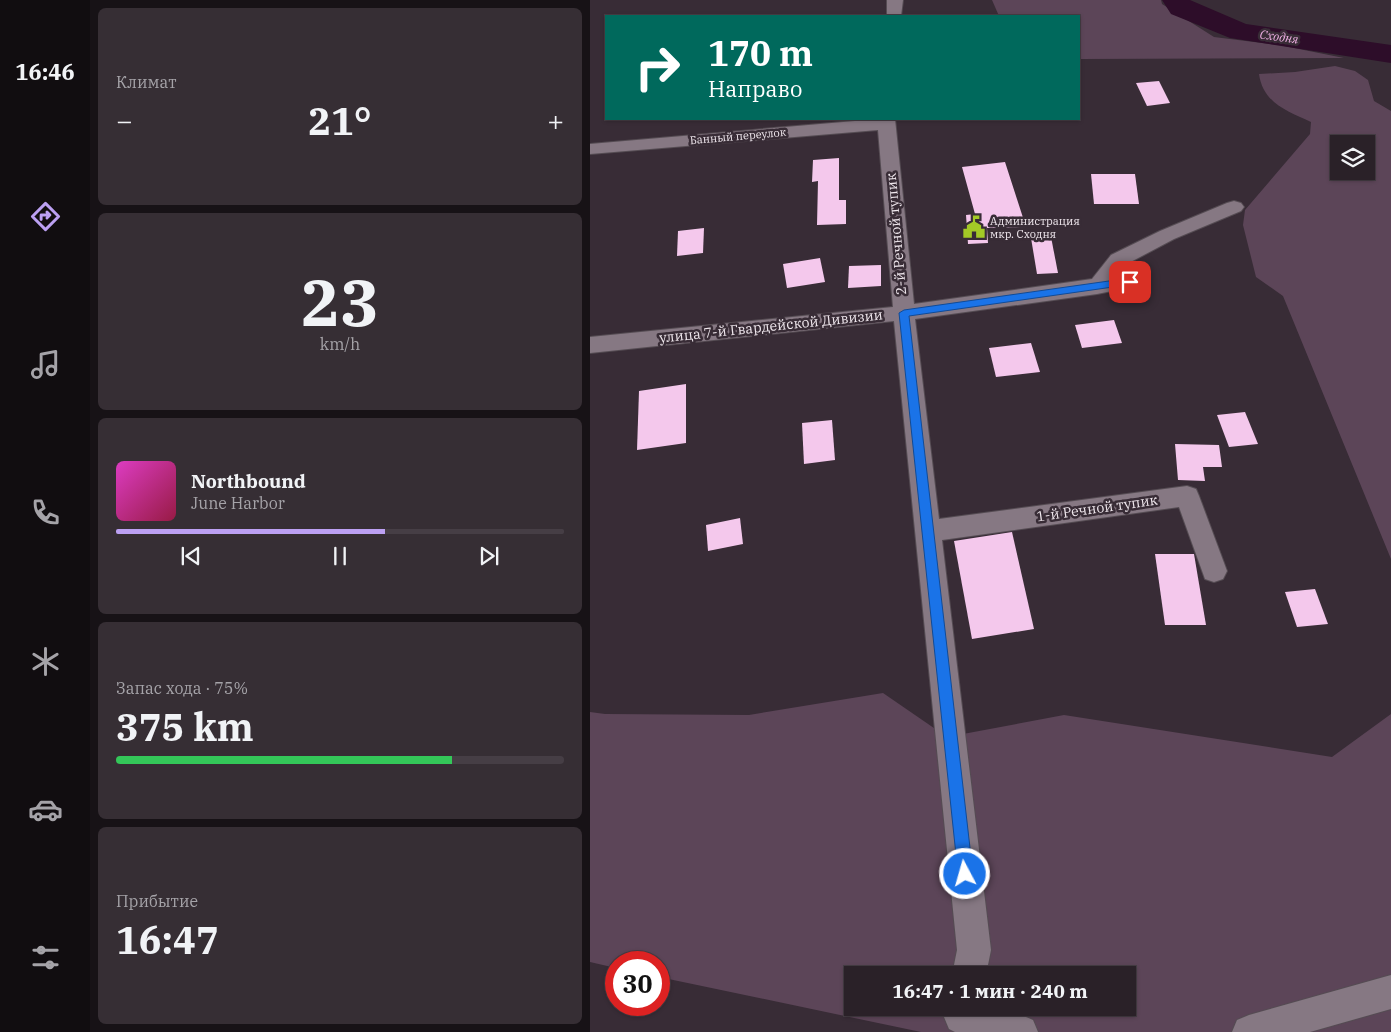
<!DOCTYPE html>
<html lang="ru">
<meta charset="utf-8">
<style>
body{margin:0;font-family:"IBM Plex Serif",serif;background:#362e34;color:#f1f3f6;height:100vh;display:flex;flex-direction:column;font-size:19px;white-space:nowrap}
*{box-sizing:border-box;margin:0}
p{font-size:16px;color:#a5a3a8}
.icon{flex:none;width:28px;height:28px;fill:none;stroke:currentColor;stroke-width:2;stroke-linecap:round;stroke-linejoin:round}
.map{position:relative;flex:1;overflow:hidden}
.details{display:flex;flex-direction:column;gap:8px;padding:8px;background:#171216;width:500px}
.details>*{flex:none}
.hud{position:absolute;left:15px;top:15px;width:475px;height:105px;border-radius:0px;box-shadow:0 1px 4px #0004,0 0 0 1px #463e45;background:#00695c;color:#fff;overflow:hidden}
.tools{position:absolute;left:740px;top:135px;display:grid;gap:10px}
.tools a{display:grid;place-items:center;width:45px;height:45px;border-radius:0px;background:#2a2128;box-shadow:0 1px 4px #0004,0 0 0 1px #463e45;font-size:25px}
.speed{position:absolute;left:15px;top:951px;display:flex;gap:10px;font-size:25px;font-weight:700;text-align:center}
.speed>*{display:grid;place-content:center;width:65px;height:65px;border-radius:50%;background:#2a2128;box-shadow:0 1px 4px #0004,0 0 0 1px #463e45;line-height:1}
.speed .limit{border:8px solid #d22;background:#fff;color:#111}
.pin{position:absolute;display:grid;place-items:center;width:42px;height:42px;color:#fff;margin:-21px;border-radius:10px;box-shadow:0 2px 8px #0006}
.me{position:absolute;width:55px;margin:-28px;rotate:354deg;stroke-linejoin:round;filter:drop-shadow(0 0 4px #0008)}
.turn{display:flex;align-items:center;gap:18px;height:105px;padding:0 20px;font-size:22px}
.turn .icon{width:65px;height:65px;stroke-width:2.5}
.turn b{display:block;font-size:35px;line-height:42px}
.big{font-size:38px;font-weight:700;line-height:1.1}
.details .tile{flex:1;display:flex;flex-direction:column;justify-content:center;gap:8px;min-width:0;padding:0 18px;border-radius:8px;background:#362e34}
.details .dial{align-items:center;gap:0}
.dial b{font-size:65px;line-height:1}
.song{display:flex;align-items:center;gap:15px}
.cover{width:60px;height:60px;border-radius:8px;background:linear-gradient(135deg,hsl(310 70% 55%),hsl(340 70% 35%))}
.played{height:5px;border-radius:2px;background:linear-gradient(90deg,#bca0f2 60%,#463e45 60%)}
.keys{display:flex;justify-content:space-around;direction:ltr}
.heat{display:flex;justify-content:space-between;align-items:center;font-size:28px;direction:ltr}
.charge{height:8px;border-radius:4px;background:linear-gradient(90deg,#34c759 75%,#463e45 0)}
.trip{position:absolute;left:254px;top:966px;width:292px;height:50px;border-radius:0px;background:#2a2128;box-shadow:0 1px 4px #0004,0 0 0 1px #463e45;font-weight:700;line-height:50px;text-align:center}
main{display:flex;flex:1;min-height:0}
.dock{display:flex;flex-direction:column;width:90px;justify-content:space-around;align-items:center;background:#110d10;color:#a5a3a8}
.dock .icon{width:35px;height:35px}
.dock .active{color:#bca0f2}
.dock b{font-size:22px;color:#f1f3f6}
.map>svg:first-child{display:block}
</style>
<main>
<nav class="dock">
<b>16:46</b>
<svg class="icon active" aria-label="directions" viewBox="0 0 24 24"><path d="M12 3l9 9-9 9-9-9zM9 14v-3h6M13 9l2 2-2 2"/></svg>
<svg class="icon" aria-label="music" viewBox="0 0 24 24"><path d="M9 18V5l10-2v13"/><circle cx="6" cy="18" r="3"/><circle cx="16" cy="16" r="3"/></svg>
<svg class="icon" aria-label="phone" viewBox="0 0 24 24"><path d="M5 4h4l2 5-3 2q2 4 5 5l2-3 5 2v4C11 20 4 13 5 4z"/></svg>
<svg class="icon" aria-label="climate" viewBox="0 0 24 24"><path d="M12 3v18M4 7l16 10M4 17L20 7"/></svg>
<svg class="icon" aria-label="car" viewBox="0 0 24 24"><path d="M5 17H2v-5l4-1 3-4h7l3 4 3 1v5h-3M9 17h6M6 11h13"/><circle cx="7" cy="17" r="2"/><circle cx="17" cy="17" r="2"/></svg>
<svg class="icon" aria-label="filters" viewBox="0 0 24 24"><path d="M4 7h16M4 17h16"/><circle cx="9" cy="7" r="2"/><circle cx="15" cy="17" r="2"/></svg>
</nav>
<section class="details">
<div class="tile"><p>Климат</p>
<div class="heat"><a>−</a><b class="big">21°</b><a>+</a></div>
</div>
<div class="tile dial"><b>23</b><p>km/h</p></div>
<div class="tile">
<div class="song"><i class="cover"></i><div><b>Northbound</b><p>June Harbor</p></div></div>
<div class="played"></div>
<div class="keys"><svg class="icon" aria-label="previous" viewBox="0 0 24 24"><path d="M18 5L8 12l10 7zM5 5v14"/></svg><svg class="icon" aria-label="pause" viewBox="0 0 24 24"><path d="M8 5v14M16 5v14"/></svg><svg class="icon" aria-label="next" viewBox="0 0 24 24"><path d="M6 5l10 7-10 7zM19 5v14"/></svg></div>
</div>
<div class="tile"><p>Запас хода · 75%</p><b class="big">375 km</b><div class="charge"></div></div>
<div class="tile"><p>Прибытие</p><b class="big">16:47</b></div>
</section>
<div class="map">
<svg width="801" height="1032" viewBox="0 0 801 1032">
<rect width="100%" height="100%" fill="#382c36"/>
<g fill="#5c4558" fill-rule="evenodd">
<path d="M402 0H571L572 4 624 37 689 45 754 58 489 59V16H409Z"/>
<path d="M745 66 765 71 778 80 784 101 801 111V559L693 296 666 277 653 225 655 210 720 134 721 122C697 111 673 103 669 74L705 72ZM749 144H776V171H749Z"/>
<path d="M293 693 357 737 474 715 742 757 801 714V1032H331L69 977V962H26V968L0 962V712L15 714 159 715ZM262 975H538V1008H262Z"/>
</g>
<g fill="none" stroke-linecap="round" stroke-linejoin="round">
<path fill="#2d0d29" fill-rule="evenodd" d="M572 0H600L656 24 801 45V63L640 38 581 14Z"/>
</g>
<g fill="#f4c8ec">
<path d="M569 81 580 103 557 106 546 83Z"/>
<path d="M249 158V200H256V224L227 225 228 181 222 182 223 160Z"/>
<path d="M415 162 436 227 397 228 398 243 378 244 376 215 385 214 372 167Z"/>
<path d="M501 174H545L549 204H504Z"/>
<path d="M114 228 113 253 87 256 88 231Z"/>
<path d="M461 237 468 273 447 274 441 238Z"/>
<path d="M230 258 235 282 197 288 193 264Z"/>
<path d="M291 265V286L258 288 259 266Z"/>
<path d="M524 320 532 343 492 348 485 325Z"/>
<path d="M441 343 450 372 406 377 399 348Z"/>
<path d="M96 384V443L47 450 49 391Z"/>
<path d="M655 412 668 444 639 447 627 415Z"/>
<path d="M242 420 245 460 214 464 212 423Z"/>
<path d="M585 444 629 445 632 467H613L615 481 588 480Z"/>
<path d="M150 518 153 544 118 551 116 525Z"/>
<path d="M422 532 444 629 382 639 364 541Z"/>
<path d="M565 554H604L616 625H575Z"/>
<path d="M725 589 738 624 707 627 695 592Z"/>
</g>
<g fill="none" stroke-linecap="round" stroke-linejoin="round">
<defs>
<g id="minor">
<path d="M297 0H313L311 16H297Z"/>
<path d="M288 119H305L324 304 502 279 521 255 570 231 637 203 644 201 651 203 654 207 651 211 584 239 535 265 527 276 540 274 547 276 550 281 547 286 507 294 325 319 349 519 597 486 606 489 609 496 637 571 633 579 624 582 615 579 589 507 352 540 401 950 396 975H362L367 950 304 321 0 353V337L303 307 288 130 0 154V144Z"/>
<path d="M801 975V1009L720 1032H642L647 1020 659 1015Z"/>
<path d="M358 1008C389 1008 414 1007 443 1020L448 1032H365L359 1029 354 1017Z"/>
</g>
</defs>
<use href="#minor" stroke="#554c53" stroke-width="2"/>
<use href="#minor" fill="#867883" fill-rule="evenodd"/>
</g>
<path fill="#1a73e8" stroke="#114b97" d="M540 278 545 282 544 284 319 316 383 874 380 879 375 881 370 879 368 874 309 313 314 310Z"/>
<defs>
<symbol id="civic-bare" viewBox="-9 -9 18 18"><path d="M-.6-6.5H3V-4.5H.6V-3L4-1V1h2V6H-6V1h2V-1L-.6-3ZM-1.2 2.5V6h2.4V2.5Z" fill="#a3c926" stroke="#382c36" stroke-width="2.5" paint-order="stroke"/></symbol>
</defs>
<g fill-rule="evenodd">
<use href="#civic-bare" x="368" y="211" width="32" height="32"/>
</g>
<g text-anchor="middle" stroke-width="5" stroke-linejoin="round" paint-order="stroke">
<g font-size="11" fill="#efe7ed" stroke="#382c36">
<text transform="translate(148 136) rotate(-5)" y="4">Банный переулок</text>
</g>
<g font-size="11" fill="#efe7ed" stroke="#382c36" text-anchor="start">
<text x="400" y="225">Администрация<tspan x="400" dy="13">мкр. Сходня</tspan></text>
</g>
<g font-size="12" font-style="italic" fill="#eeafe3" stroke="#382c36">
<text transform="translate(689 37) rotate(8)" y="4">Сходня</text>
</g>
<g font-size="14" fill="#efe7ed" stroke="#382c36">
<text transform="translate(306 234) rotate(-95)" y="5">2-й Речной тупик</text>
<text transform="translate(181 326) rotate(-6)" y="5">улица 7-й Гвардейской Дивизии</text>
<text transform="translate(507 508) rotate(-8)" y="5">1-й Речной тупик</text>
</g>
</g>
</svg>
<div class="tools">
<a><svg class="icon" aria-label="layers" viewBox="0 0 24 24"><path d="M12 4l9 5-9 5-9-5zM3 14l9 5 9-5"/></svg></a>
</div>
<div class="speed"><div class="limit">30</div></div>
<div class="pin" style="left:540px;top:282px;background:#d93025"><svg class="icon" aria-label="arrive" viewBox="0 0 24 24"><path d="M6 21V4h12l-3 4 3 4H6"/></svg></div>
<svg class="me" style="left:375px;top:874px" viewBox="-20 -20 40 40"><circle r="17" fill="#1a73e8" stroke="#fff" stroke-width="3"/><path d="M0-11L8 9 0 5-8 9z" fill="#fff"/></svg>
<div class="trip">16:47 · 1 мин · 240 m</div>
<div class="hud">
<div class="turn"><svg class="icon" aria-label="right" viewBox="0 0 24 24"><path d="M7 20v-9h11M14 6l5 5-5 5"/></svg><div><b>170 m</b>Направо</div></div>
</div>
</div>
</main>
